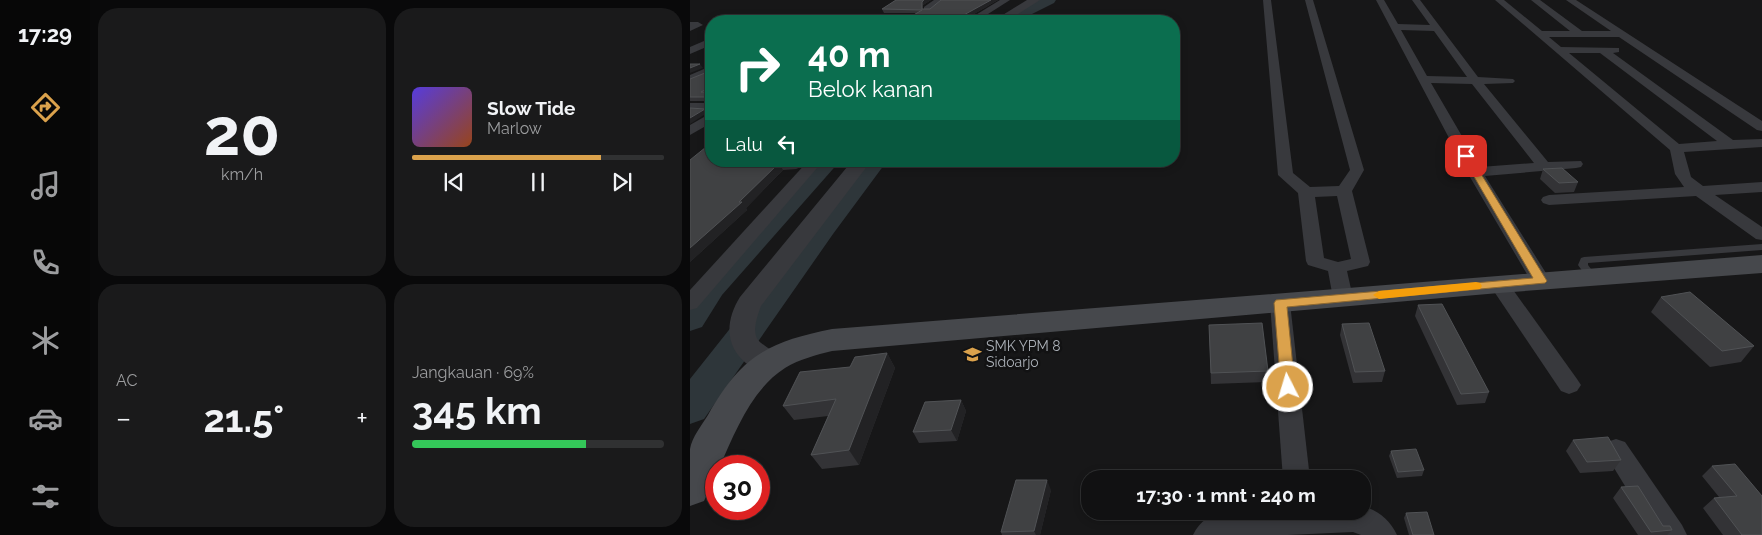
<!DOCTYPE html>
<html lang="id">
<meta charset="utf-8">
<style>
body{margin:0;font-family:Raleway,sans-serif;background:#1a1a1b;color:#f1f3f6;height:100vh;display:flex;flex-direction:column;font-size:19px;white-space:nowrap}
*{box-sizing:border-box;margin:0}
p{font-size:16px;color:#9c9d9f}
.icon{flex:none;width:28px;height:28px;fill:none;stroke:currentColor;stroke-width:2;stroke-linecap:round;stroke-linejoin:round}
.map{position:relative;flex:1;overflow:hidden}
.side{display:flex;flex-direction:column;gap:8px;padding:8px;background:#09090a;width:600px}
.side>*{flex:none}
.hud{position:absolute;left:15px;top:15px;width:475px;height:152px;border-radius:20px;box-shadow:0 2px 8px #0003,0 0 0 1px #303132;background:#0b6e4f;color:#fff;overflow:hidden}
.speed{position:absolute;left:15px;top:455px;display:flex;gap:10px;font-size:25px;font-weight:700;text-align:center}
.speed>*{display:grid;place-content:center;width:65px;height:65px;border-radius:50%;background:#111112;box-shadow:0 2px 8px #0003,0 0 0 1px #303132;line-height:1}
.speed .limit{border:8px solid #d22;background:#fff;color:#111}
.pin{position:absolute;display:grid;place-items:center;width:42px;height:42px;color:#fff;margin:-21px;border-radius:10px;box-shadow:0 2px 8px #0006}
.me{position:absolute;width:55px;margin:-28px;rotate:355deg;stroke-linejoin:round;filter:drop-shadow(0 0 4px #0008)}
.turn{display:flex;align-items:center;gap:18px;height:105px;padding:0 20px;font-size:22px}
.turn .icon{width:65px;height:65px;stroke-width:2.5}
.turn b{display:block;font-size:35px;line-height:42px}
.then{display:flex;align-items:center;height:48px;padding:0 20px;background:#0003;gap:10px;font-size:19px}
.big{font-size:38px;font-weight:700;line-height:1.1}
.side .tile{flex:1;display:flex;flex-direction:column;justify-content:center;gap:8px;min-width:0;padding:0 18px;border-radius:20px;background:#1a1a1b}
.side .dial{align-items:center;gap:0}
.dial b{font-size:65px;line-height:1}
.song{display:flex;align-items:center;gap:15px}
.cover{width:60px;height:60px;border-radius:8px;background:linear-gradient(135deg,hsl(250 70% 55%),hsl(20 70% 35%))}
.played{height:5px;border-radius:2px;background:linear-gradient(90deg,#dba24c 75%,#303132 75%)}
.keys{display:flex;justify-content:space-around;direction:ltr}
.heat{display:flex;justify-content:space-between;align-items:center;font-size:28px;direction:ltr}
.charge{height:8px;border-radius:4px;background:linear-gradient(90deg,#34c759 69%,#303132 0)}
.side .tiles{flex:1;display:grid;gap:8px;grid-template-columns:repeat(2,1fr)}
.trip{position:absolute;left:391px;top:470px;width:290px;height:50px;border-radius:20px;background:#111112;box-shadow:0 2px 8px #0003,0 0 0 1px #303132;font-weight:700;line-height:50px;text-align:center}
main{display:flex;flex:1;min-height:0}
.dock{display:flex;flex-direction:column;width:90px;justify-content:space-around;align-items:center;background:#070707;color:#9c9d9f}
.dock .icon{width:35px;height:35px}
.dock .active{color:#dba24c}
.dock b{font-size:22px;color:#f1f3f6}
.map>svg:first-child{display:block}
</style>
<main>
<nav class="dock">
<b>17:29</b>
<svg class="icon active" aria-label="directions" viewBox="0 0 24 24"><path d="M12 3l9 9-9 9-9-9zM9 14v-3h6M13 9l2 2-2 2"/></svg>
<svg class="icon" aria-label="music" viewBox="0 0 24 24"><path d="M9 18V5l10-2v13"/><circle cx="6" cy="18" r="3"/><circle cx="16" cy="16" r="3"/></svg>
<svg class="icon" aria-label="phone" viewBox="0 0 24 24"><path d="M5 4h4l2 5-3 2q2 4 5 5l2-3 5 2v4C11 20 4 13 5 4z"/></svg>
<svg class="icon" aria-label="climate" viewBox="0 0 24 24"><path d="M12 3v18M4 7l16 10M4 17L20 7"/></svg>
<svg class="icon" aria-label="car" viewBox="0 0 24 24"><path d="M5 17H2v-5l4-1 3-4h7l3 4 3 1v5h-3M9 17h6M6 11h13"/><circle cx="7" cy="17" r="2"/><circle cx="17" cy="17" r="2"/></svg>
<svg class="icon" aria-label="filters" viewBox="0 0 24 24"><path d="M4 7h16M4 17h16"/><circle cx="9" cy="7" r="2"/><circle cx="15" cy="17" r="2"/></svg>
</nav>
<section class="side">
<div class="tiles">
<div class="tile dial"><b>20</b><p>km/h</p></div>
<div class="tile">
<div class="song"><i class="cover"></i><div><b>Slow Tide</b><p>Marlow</p></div></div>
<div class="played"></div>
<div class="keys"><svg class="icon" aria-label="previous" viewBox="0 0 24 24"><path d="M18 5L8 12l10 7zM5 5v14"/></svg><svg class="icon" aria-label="pause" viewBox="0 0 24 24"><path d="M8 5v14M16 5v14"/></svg><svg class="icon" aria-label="next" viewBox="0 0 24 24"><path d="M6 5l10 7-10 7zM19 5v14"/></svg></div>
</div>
<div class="tile"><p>AC</p>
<div class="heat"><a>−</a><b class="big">21.5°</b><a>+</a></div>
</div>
<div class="tile"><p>Jangkauan · 69%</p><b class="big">345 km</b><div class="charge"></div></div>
</div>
</section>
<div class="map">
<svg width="1072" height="535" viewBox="0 0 1072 535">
<rect width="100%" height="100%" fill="#171718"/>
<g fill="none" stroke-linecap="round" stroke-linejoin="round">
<g fill="#2e363a" fill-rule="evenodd">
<path d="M349 0H366L364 3 328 21H310L312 18Z"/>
<path d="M126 161H150L32 295 12 327 0 331V295L10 281Z"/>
<path d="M173 161H197L143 234 14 419 0 424V379Z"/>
</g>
<path fill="#38393d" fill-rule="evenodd" d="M1072 244V250L898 263V265L907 277 902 280 898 279 888 265 891 258 894 257Z"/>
<g fill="#38393d" fill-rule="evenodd">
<path d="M244 0H254L240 11H234V7Z"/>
<path d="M310 0H320L287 21H276Z"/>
<path d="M573 0H581L603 173 620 187 649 186 660 170 615 0H623L674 170 662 191 680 262 678 266 657 271 663 298 660 303 653 305 646 303 643 298 638 271 618 265 616 261 608 193 588 175ZM647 196 661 259 648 262 634 258 625 197Z"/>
<path d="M686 0H694L708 24 740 25 722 0H730L788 77 823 79 825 81 823 83 794 84 858 162 891 161 893 164 891 167 886 168 795 176 861 281 858 285 851 287 844 285 841 281 777 172ZM711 30 744 31 777 77 737 76ZM741 83 782 84 844 163 790 167Z"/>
<path d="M805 0H814L852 31H880L841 0H850L892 31H921L876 0H886L1072 121V131L1067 130 929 37H859L871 47 929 48V52L923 53 1043 140 1072 139V147L994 152 1001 177 1013 186 1072 182V192L1025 195 1072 227V240L1066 239 1006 196 859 205 853 203 851 200 853 197 859 195 994 187 985 174 980 150ZM879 53H910L1027 141 989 144Z"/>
<path d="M0 22H8L13 25 0 31Z"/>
<path d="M21 38V45L0 54V47Z"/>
<path d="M21 66V73L0 82V75Z"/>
<rect x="0" y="103" width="21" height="8"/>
<path d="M21 113V123L0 135V125Z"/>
<path d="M118 161H133L7 308 0 310V290Z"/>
<path d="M809 278 816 280 887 379 891 385 887 391 879 394 871 391 799 284 802 280Z"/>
<path d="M590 296 597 298 600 303 620 479H593L580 303 583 298Z"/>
<path d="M926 439 935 442 992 525 997 535H965L913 450 917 442Z"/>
<path d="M672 506C688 510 700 520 707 535H671L663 532 598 535H503C510 520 521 515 536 511H672Z"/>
</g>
<g fill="#38393d" fill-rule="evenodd">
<path d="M337 0H350L317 21H303Z"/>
<path d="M162 161H181L71 306C54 351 78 337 92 364L88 372C76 375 70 373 60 366 34 348 35 321 50 297Z"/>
</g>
<path fill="#46484c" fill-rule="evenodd" d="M1072 255V273L809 293 142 351C126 355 110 359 95 368 62 389 45 432 30 466H26V475L14 501 0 506C0 489 0 465 0 449 2 437 12 425 18 415 51 356 78 342 142 329Z"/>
</g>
<g fill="#333336">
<path d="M201 0H241L233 5V9H240L251 0H308L272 21H214L226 13H194L192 9 206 0Z"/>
<path d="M20 71 19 101H0V79Z"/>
<path d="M21 143 114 161 107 169 93 170 56 208 57 210 0 262Z"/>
<path d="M853 169 888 182 884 192 865 193 850 179Z"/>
<path d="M971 297 1064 346 1051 362 1020 367 961 312Z"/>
<path d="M728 305 799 392 795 403 767 405 725 316Z"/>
<path d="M652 324 695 371 692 382 663 383 650 335Z"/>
<path d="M519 325 578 371 577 382 521 384Z"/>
<path d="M197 353 205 368 169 465 132 469 121 455 138 416 104 420 93 406 160 367Z"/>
<path d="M271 400 276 411 267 441 229 443 223 432Z"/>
<path d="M883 440 931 460 923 471 890 473 876 451Z"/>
<path d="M701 451 734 470 732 476 707 478 699 456Z"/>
<path d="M1022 466 1072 496V535H1033L1013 508 1024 498 1029 497 1012 476Z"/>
<path d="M931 487 973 526 982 530 977 535H948L923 498Z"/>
<path d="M361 490 350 535H312L311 532Z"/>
<path d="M716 513 744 535H719L714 518Z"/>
</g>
<g fill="#222224">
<path d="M234 0H241L233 5V11L232 10V2Z"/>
<path d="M301 0H308L272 21H266L272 16Z"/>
<path d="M10 64 13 68 0 73V68Z"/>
<path d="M21 87V92H11Z"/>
<path d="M15 109 17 113 0 124V118Z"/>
<path d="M103 161H114L107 169Z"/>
<path d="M89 163 93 170 56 208 57 210 0 262V248Z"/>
<path d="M197 353 205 368 169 465 159 450Z"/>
<path d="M271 400 276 411 267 441 261 430Z"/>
<path d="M357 480 361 490 350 535H346L344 531Z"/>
</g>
<g fill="#404143" stroke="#505255">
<path d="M206 0H234L232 2V9H240L251 0H301L272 16 266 21H214L232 10 192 9Z"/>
<path d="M0 64H10L0 68Z"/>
<path d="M21 64V87L11 92H21V106L20 107 19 97H0V79L20 71Z"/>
<path d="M0 108 15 109 0 118Z"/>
<path d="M21 143V161H103L89 163 49 202H52L0 248V160Z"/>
<path d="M872 168 888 182 869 183 853 169Z"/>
<path d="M1000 292 1064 346 1032 351 971 297Z"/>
<path d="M752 304 799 392 771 394 728 305Z"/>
<path d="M572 323 578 371 521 373 519 325Z"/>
<path d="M679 323 695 371 665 372 652 324Z"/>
<path d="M197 353 159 450 121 455 146 399 93 406 110 372 160 367 165 357Z"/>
<path d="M271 400 261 430 223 432 235 402Z"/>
<path d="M918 437 931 460 897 462 883 440Z"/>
<path d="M726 449 734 470 708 472 701 451Z"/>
<path d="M1045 464 1072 496V535H1052L1024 498 1047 496 1022 466Z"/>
<path d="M326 480H357L344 531 311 532Z"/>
<path d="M948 486 973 526H980L982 530 961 532 931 487Z"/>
<path d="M737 512 744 535H723L716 513Z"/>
</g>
<path fill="#dba24c" stroke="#8e6931" d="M776 154 780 156 857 281 855 283 597 307 605 387 603 391 598 392 593 391 591 387 584 303 586 300 843 278 772 156Z"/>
<path fill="#f59e0b" d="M786 282 790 283 792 286 790 289 689 299 683 295 689 291Z"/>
<defs>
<symbol id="school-bare" viewBox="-9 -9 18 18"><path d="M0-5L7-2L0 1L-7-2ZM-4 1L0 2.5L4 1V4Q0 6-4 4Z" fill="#dba24c" stroke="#121213" stroke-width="2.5" paint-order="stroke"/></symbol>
</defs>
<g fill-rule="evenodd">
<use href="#school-bare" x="270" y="342" width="25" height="25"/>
</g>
<g text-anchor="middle" stroke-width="5" stroke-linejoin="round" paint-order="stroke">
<g font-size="14" fill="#aaafb6" stroke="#121213" text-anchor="start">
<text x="296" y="351">SMK YPM 8<tspan x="296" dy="16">Sidoarjo</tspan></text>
</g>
</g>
</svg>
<div class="speed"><div class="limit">30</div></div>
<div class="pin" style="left:776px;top:156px;background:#d93025"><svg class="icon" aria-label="arrive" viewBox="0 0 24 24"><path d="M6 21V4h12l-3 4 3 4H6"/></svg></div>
<svg class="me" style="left:598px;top:387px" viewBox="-20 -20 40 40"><circle r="17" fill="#dba24c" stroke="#fff" stroke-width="3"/><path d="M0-11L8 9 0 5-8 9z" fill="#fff"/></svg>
<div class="trip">17:30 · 1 mnt · 240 m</div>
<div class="hud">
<div class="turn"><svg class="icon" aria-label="right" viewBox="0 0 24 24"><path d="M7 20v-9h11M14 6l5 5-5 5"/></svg><div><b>40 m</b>Belok kanan</div></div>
<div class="then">Lalu<svg class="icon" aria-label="left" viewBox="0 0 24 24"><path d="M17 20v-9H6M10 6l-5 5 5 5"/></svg></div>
</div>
</div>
</main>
